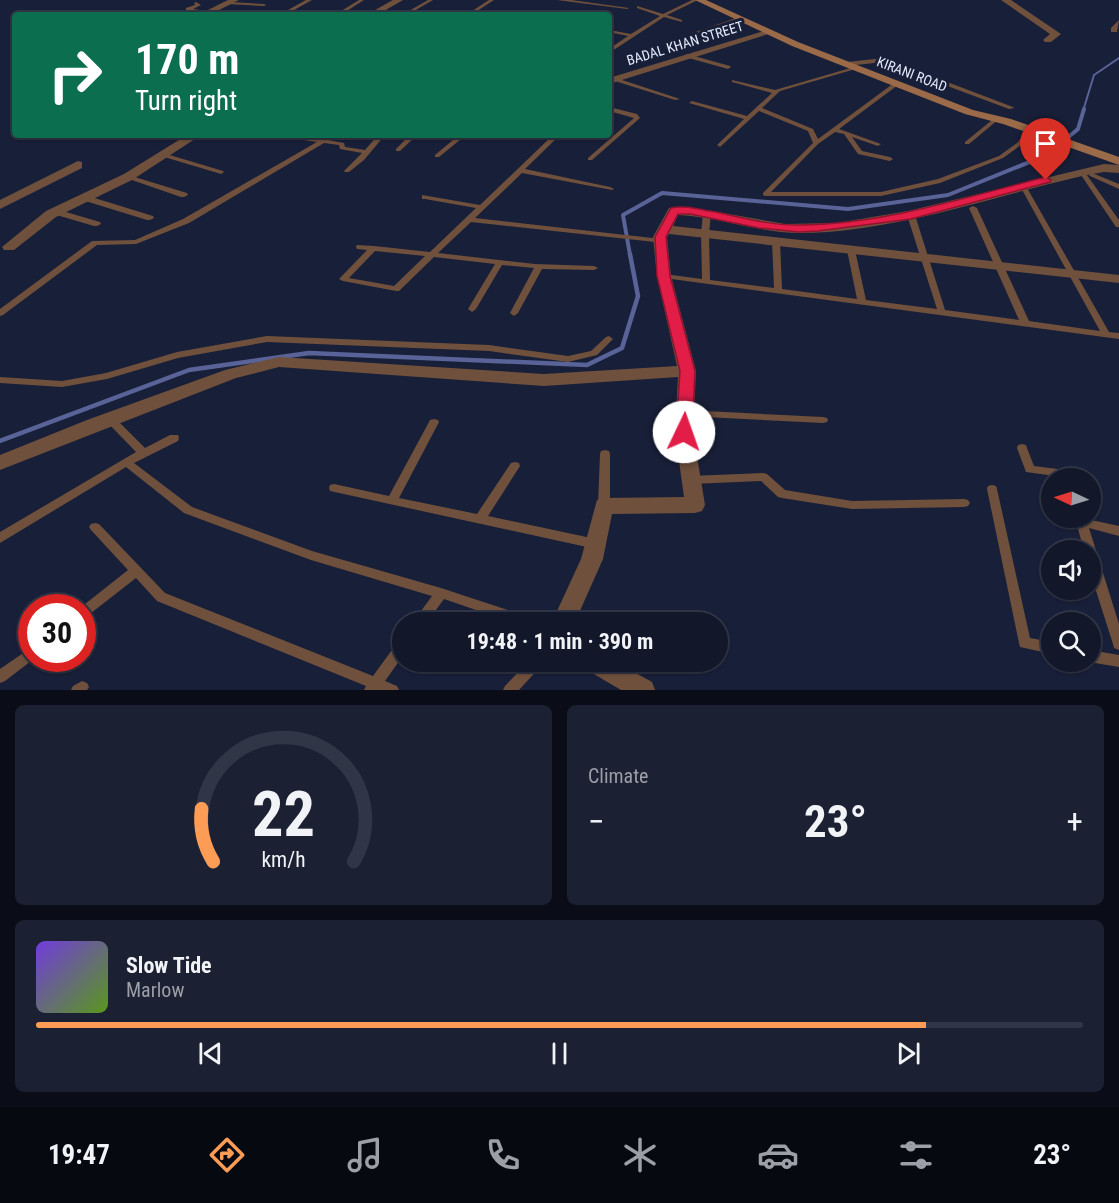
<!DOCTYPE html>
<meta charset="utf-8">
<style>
body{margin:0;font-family:"Roboto Condensed",sans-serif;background:#1b2032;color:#f1f3f6;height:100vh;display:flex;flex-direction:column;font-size:22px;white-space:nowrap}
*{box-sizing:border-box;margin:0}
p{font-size:20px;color:#9c9fa8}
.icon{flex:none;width:33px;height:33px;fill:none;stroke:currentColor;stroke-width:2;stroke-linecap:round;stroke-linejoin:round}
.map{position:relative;height:690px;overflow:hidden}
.side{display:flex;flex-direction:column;gap:15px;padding:15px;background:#0a0d17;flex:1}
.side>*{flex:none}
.top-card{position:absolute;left:12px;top:12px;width:600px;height:126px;border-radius:6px;box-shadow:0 2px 4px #0004,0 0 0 2px #313647;background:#0b6e4f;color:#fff;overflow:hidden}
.needle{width:39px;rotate:274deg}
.controls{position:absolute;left:1041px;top:468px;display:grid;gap:12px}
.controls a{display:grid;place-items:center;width:60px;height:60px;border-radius:50%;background:#12172a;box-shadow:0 2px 4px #0004,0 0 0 2px #313647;font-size:30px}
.speed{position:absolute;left:18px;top:594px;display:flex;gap:12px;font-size:30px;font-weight:700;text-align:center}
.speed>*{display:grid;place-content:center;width:78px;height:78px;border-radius:50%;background:#12172a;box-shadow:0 2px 4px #0004,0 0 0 2px #313647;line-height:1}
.speed .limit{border:9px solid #d22;background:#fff;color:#111}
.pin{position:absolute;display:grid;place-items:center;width:51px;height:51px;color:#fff;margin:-62px -26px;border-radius:50% 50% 50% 0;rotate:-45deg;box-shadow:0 0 6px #0007}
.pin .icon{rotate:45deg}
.me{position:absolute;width:66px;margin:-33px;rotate:3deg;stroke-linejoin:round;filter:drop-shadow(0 0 4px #0008)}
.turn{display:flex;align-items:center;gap:21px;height:126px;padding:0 24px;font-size:27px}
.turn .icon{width:78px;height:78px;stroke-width:2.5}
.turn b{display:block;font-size:42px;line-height:51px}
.big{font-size:45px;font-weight:700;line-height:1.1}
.side .widget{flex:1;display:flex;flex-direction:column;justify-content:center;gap:9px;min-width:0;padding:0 21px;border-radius:9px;background:#1b2032}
.side .dial{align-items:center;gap:0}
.dial svg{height:156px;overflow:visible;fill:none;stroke:#313647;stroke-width:7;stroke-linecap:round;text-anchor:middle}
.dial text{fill:#f1f3f6;stroke:none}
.song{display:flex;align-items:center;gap:18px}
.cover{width:72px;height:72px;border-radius:9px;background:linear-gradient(135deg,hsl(260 70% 55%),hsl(90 70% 35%))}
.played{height:6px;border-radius:3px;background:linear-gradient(90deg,#fd9c55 85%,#313647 85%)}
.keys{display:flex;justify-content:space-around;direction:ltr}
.heat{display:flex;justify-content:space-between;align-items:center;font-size:33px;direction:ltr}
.side .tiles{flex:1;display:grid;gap:15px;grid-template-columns:1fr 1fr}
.widget:last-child{grid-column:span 2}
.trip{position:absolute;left:392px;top:612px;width:336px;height:60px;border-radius:30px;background:#12172a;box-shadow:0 2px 4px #0004,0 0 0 2px #313647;font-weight:700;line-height:60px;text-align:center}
.tab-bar{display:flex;height:96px;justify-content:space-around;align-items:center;background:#070911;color:#9c9fa8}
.tab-bar .icon{width:42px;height:42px}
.tab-bar .current{color:#fd9c55}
.tab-bar b{font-size:27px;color:#f1f3f6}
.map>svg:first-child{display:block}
</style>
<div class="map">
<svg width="1119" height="690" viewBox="0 0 1119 690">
<rect width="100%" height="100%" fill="#181f38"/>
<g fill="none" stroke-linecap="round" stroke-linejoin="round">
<path stroke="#596397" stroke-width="2" d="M1083 111 1094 75 1119 58"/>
<path stroke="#596397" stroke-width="4" d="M630 255 623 215 662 193 848 209 948 195 1047 155 1078 129 1084 109"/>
<path stroke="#596397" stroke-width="4.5" d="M0 441 189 370 309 353 587 365 622 348 638 296 630 254"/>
<g fill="#6f503c" fill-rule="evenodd">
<path d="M306 0H312L285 15H279Z"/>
<path d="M359 0H364L342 14 338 13Z"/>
<path d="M428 0H433L407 15H402Z"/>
<path d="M489 0H494L471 15H466Z"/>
<path d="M557 0H571L629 8 627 9Z"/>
<path d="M692 0H698L667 15 682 20V22L664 17 609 53V49L628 36 609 32V30L631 34 660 16 637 8V6L663 14Z"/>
<path d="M196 2 201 5 193 9 235 15 207 13 205 14 186 10V8L195 5 194 3Z"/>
<path d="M229 2 264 4 266 5 264 6 227 4Z"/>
<path d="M736 18 740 19 686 38 681 37Z"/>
<path d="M687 54 730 66 731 67 728 69 685 57 684 56Z"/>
<path d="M884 58 1013 107 1014 108 1009 109 883 62 847 66 844 64 847 62Z"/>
<path d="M854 67 859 68 780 91 762 108 813 129 818 139 894 83H898V85L839 129 881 144 878 146 852 137 862 151 890 157 893 159 890 161 858 154 844 134 835 132 818 144 771 192H881L938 179 999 156 1017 143 1027 132 1032 133 1021 145 1003 158 940 183 881 196H765L763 195V193L813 143 808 131 759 111 720 147 717 145 718 144 744 119 689 103 692 101 747 116 772 93 732 82V80L775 90Z"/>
<path d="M612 78H616L680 99 675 100 615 81 609 87V81Z"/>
<path d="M609 107 637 114 640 118 592 160H588V158L634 118 609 111Z"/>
<path d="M997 116 1000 118 999 119 969 144H965V142Z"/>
<path d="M281 135H296L321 139 328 135H335L328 140 344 143 345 147 365 150 378 135H385L364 160 349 172H345L344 171 362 153 340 149 339 145 324 143 189 223 136 244 97 245 3 315 0 316V309L92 241 135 240 183 219 317 142 284 137Z"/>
<path d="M410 135H417L400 151H396V149Z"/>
<path d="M459 135H466L439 157H435V155Z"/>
<path d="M497 135H504L498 140H494L493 139Z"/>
<path d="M553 135H560L525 169 610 187 614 189 612 190 522 173 475 218 661 239 665 241 664 243 471 222 438 253 535 264 594 266 598 268 594 270 542 269 518 313 514 316 510 313 534 268 502 265 476 309 472 312 468 309 495 264 434 257 399 291H396L343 281 339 279 367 250 357 249 356 247 357 245 374 246 430 252 476 208 425 199H422V195L480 205ZM375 251 425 256 394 286 349 278Z"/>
<path d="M163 153 223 171 224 172 221 174 161 156 160 155Z"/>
<path d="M1082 170 1084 171 1119 220V227H1116L1079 172Z"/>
<path d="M1092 173 1119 184V189L1090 176 1089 175Z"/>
<path d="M128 175 187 193 188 195 184 197H181L126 178 125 177Z"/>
<path d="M1023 184 1026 186 1109 332 1119 333V339L664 278 660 276 664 274 702 279 701 233 703 214 707 212 711 214 709 233 710 280 774 288 772 241 776 239 780 241 782 289 857 299 847 250 851 248 855 250 866 300 937 309 907 215 911 213 915 215 945 310 1019 320 969 208 973 206 977 208 1029 321 1100 331 1020 186Z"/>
<path d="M82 196H88L153 216 154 218 150 220H147L82 200Z"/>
<path d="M53 210H59L100 222 101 224 97 226H94L53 214Z"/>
<path d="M267 336 489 345 568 356 591 351 606 337 609 336 613 339 597 355 568 362 489 351 267 342 178 358 107 379 62 387 0 383V377L62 381 106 373 177 352Z"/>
<path d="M685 410 823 417 827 418 828 420 827 422 823 423 685 416 682 415 680 413 682 411Z"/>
<path d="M110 416 114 417 145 448 170 435H178L179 438 178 441 134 463 192 507 312 551 441 588 526 616 530 618 532 622H511L444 599 427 622H414L416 618 432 596 311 560 184 513 126 467 0 543V532L136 452 106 421 105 419 106 417Z"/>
<path d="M434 419 438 420 439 422 399 498 477 514 511 463 515 462 519 463 520 466 488 516 596 539 600 541 602 544 600 547 596 549 330 491 329 488 330 485 334 484 389 496 429 422 430 420Z"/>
<path d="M1022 444 1026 445 1027 448 1034 466 1081 472 1085 473 1086 478H1070L1026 472 1017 448 1018 445Z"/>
<path d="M605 450 609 451 610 454V506L608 509 604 510 600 509 598 506 600 454 601 451Z"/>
<path d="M763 473 767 474 785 490 852 501 964 499 968 500 970 503 968 506 964 507 852 509 782 498 778 497 761 481 691 484 687 483 686 480 687 477 691 476Z"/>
<path d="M992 485 996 486 997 489 1030 638 1052 642V654L1020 647 1019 643 987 489 988 486Z"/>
<path d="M1082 518 1119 526V536L1089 528 1119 624V650L1114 648 1113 644 1090 572V550H1084L1076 522 1078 519Z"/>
<path d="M95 523 99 524 165 593 373 676 397 643 402 641V657L385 681 397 686 399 690H364L366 686 157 601 136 578 86 617 82 618V608H80L128 570 91 530 89 527 91 524Z"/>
<path d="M32 647V658H35L5 681 0 683V669Z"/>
<path d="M1090 650 1119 655V667L1089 662H1090Z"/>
<path d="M528 662H543L541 666 519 690H503L505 686Z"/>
<path d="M82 681 87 683 89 687 87 690H71L73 686Z"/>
</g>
<g fill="#6f503c" fill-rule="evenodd">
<path d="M228 0H239L209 15H198Z"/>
<path d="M393 0H403L377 15H366Z"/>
<path d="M1001 0H1011L1061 34 1051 42H1045L1043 40 1050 34Z"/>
<path d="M1119 20 1117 32H1111V28Z"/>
<path d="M767 30 775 32 609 84V78Z"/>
<path d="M187 135H201L132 180 56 217 14 250H4L2 247 46 211 124 174Z"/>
<path d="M78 161 82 162V168L0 209V200Z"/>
<path d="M1104 164 1119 165V173L1104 172 1082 176C990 197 896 232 800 233 759 233 720 217 678 215L673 226 1119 275V283L669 234 667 237 671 276 696 371 693 432 705 505 702 511 695 513 612 514 603 559 575 622H552L581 559 597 500 604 498 684 497 675 432 678 377 544 386 279 367 236 378 0 470V455L87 420 225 370 279 357 544 374 677 366 657 276 653 237 669 208 706 210 785 224 837 223 908 211Z"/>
<path d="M583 662H616L652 682 655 690H621L587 670Z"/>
</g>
<path fill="#9b6a48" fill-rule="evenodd" d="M695 0H706L798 42 973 110 1011 119 1119 157V165L1003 124 965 114 792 46Z"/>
</g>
<path fill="#e11d48" stroke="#92132f" stroke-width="1.5" d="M1046 177 1051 180 1050 182 911 219 818 231 799 232 759 228 690 214H678L666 237 670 276 695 371 692 432 690 436H679L676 432 680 371 657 276 655 237 671 208C686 205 701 210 716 212 743 218 773 226 801 225 885 224 966 197 1046 177Z"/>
<g text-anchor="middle" stroke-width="6" stroke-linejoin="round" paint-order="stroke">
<g font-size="14" fill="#e4eafb" stroke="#181f38">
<text transform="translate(685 43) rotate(-17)" y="5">BADAL KHAN STREET</text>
<text transform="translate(912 74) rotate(21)" y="5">KIRANI ROAD</text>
</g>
</g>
</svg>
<div class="controls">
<a><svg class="needle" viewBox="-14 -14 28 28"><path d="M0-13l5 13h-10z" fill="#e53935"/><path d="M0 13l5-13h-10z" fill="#9c9fa8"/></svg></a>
<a><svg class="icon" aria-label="sound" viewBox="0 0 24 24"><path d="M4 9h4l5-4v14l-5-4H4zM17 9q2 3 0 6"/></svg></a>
<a><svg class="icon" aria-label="search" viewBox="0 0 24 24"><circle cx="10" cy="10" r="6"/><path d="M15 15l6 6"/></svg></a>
</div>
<div class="speed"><div class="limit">30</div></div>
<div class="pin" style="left:1046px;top:180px;background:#d93025"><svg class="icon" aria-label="arrive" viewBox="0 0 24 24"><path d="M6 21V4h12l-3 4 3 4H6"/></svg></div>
<svg class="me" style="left:684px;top:432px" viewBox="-20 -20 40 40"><circle r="19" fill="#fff"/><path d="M0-13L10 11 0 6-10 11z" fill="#e11d48"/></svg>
<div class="trip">19:48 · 1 min · 390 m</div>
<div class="top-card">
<div class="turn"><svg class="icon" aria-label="right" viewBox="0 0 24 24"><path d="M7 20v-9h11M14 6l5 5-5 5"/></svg><div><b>170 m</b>Turn right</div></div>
</div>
</div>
<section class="side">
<div class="tiles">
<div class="widget dial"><svg viewBox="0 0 100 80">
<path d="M14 69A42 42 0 1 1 86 69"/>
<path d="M14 69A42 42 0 0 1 8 42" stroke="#fd9c55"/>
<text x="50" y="56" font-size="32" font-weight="700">22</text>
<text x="50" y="72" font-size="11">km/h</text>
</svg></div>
<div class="widget"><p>Climate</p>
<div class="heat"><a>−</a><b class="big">23°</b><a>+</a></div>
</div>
<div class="widget">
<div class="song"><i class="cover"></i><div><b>Slow Tide</b><p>Marlow</p></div></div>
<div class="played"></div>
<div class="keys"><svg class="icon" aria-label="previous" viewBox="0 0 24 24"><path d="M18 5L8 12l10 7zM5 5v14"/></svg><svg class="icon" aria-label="pause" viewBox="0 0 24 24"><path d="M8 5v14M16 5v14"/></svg><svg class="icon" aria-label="next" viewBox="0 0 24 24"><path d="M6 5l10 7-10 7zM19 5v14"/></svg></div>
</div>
</div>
</section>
<nav class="tab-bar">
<b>19:47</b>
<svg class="icon current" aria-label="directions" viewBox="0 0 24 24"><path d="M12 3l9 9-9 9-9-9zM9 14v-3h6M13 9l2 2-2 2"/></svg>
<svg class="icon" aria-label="music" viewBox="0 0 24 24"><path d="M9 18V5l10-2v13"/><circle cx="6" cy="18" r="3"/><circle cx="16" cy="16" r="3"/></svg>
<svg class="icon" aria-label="phone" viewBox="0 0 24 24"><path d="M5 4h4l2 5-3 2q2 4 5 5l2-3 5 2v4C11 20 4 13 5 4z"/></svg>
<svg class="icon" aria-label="climate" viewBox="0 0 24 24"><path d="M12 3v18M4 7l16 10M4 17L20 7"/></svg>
<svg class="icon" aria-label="car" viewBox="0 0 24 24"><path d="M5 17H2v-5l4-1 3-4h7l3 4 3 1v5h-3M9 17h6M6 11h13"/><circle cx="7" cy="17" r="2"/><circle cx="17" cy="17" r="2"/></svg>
<svg class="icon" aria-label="filters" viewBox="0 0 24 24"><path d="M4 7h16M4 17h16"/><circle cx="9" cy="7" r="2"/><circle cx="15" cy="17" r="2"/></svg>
<b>23°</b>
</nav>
